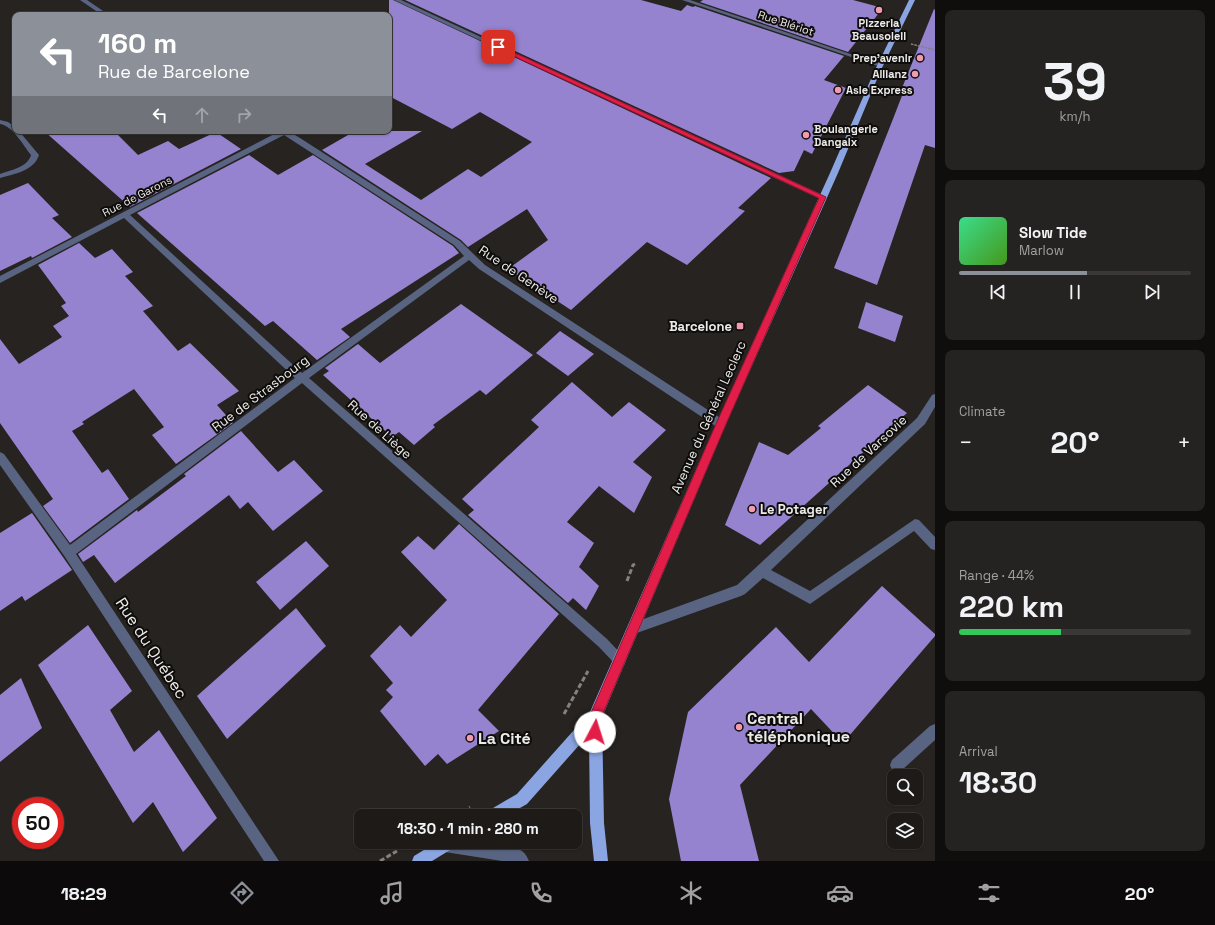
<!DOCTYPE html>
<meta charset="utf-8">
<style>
body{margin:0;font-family:"Space Grotesk",sans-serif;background:#252321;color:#f1f3f6;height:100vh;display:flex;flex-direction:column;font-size:15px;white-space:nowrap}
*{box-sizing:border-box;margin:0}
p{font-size:13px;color:#a0a1a2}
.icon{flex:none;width:22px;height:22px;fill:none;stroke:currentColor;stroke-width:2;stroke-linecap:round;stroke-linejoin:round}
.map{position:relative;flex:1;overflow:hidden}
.sheet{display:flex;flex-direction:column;gap:10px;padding:10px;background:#100e0d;width:280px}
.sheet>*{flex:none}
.guide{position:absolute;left:12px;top:12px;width:380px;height:122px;border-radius:8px;box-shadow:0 1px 3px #0004,0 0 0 1px #3b3837;background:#8c9099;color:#fff;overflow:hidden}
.fabs{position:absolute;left:887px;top:769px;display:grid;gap:8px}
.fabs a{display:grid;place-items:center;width:36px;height:36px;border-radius:8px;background:#1d1a18;box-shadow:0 1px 3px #0004,0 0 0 1px #3b3837;font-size:20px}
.speed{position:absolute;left:12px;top:797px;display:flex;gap:8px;font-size:20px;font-weight:700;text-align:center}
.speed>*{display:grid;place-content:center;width:52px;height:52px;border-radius:50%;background:#1d1a18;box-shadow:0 1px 3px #0004,0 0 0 1px #3b3837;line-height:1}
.speed .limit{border:6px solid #d22;background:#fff;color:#111}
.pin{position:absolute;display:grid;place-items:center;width:34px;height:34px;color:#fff;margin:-17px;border-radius:8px;box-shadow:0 2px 6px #0006}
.me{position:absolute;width:44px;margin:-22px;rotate:5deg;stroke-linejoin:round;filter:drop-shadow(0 0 3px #0008)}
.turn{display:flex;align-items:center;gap:14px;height:84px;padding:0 20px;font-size:18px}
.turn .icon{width:52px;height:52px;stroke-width:2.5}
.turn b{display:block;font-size:28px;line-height:34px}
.lanes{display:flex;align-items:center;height:38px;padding:0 20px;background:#0003;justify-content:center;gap:20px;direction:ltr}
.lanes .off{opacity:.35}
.big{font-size:30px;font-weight:800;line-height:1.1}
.sheet .widget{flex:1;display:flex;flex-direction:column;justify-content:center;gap:6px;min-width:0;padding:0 14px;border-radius:8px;background:#252321}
.sheet .dial{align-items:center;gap:0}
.dial b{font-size:52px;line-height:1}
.song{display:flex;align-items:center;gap:12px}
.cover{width:48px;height:48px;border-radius:6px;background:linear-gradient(135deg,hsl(150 70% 55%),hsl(100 70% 35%))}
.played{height:4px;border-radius:2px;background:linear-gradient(90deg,#8c9099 55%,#3b3837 55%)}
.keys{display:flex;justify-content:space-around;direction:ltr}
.heat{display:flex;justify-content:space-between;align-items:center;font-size:22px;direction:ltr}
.charge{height:6px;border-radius:3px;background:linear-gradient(90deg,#34c759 44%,#3b3837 0)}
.trip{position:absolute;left:354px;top:809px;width:228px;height:40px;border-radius:8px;background:#1d1a18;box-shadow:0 1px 3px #0004,0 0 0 1px #3b3837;font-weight:800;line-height:40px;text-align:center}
.tabs{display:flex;height:64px;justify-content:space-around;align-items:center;background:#0c0a0a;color:#a0a1a2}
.tabs .icon{width:28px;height:28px}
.tabs .on{color:#8c9099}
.tabs b{font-size:18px;color:#f1f3f6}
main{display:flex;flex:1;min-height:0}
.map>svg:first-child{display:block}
</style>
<main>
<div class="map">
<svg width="935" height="861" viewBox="0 0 935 861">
<rect width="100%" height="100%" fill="#272320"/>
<g fill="#9583cf">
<path d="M389 0H393L771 178 738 208 745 211 687 265 647 242 571 310 508 269 548 240 527 209 468 247 461 240 322 150 355 131H422L365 164 421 200 468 169 481 177 532 142 480 112 452 129 389 96Z"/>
<path d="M405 0H641L681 11 687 5 693 7 695 6 844 56 824 80 846 88 812 154 804 150 794 171 779 173Z"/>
<path d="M703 0H853L883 8 848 52 700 2Z"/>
<path d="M934 9 935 10V148L925 145 877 285 834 268 893 119 903 93H900Z"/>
<path d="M44 131H114L138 155 168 141 179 149 216 132 241 149 130 207Z"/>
<path d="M249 155 278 175 313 155 453 246 459 253 341 329 350 337 317 360 273 321 265 326 137 213Z"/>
<path d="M28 183 59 215 52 218 72 237 32 258 31 256 0 271V195Z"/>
<path d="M79 243 95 258 112 249 133 272 125 276 153 306 143 311 178 351 190 343 239 391 217 405 233 423 176 464 152 435 164 427 134 389 82 422 84 424 72 431 102 473 108 469 129 499 70 543 43 506 53 499 0 423V339L19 364 62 337 53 326 69 316 61 306 66 303 38 265Z"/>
<path d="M866 302 903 316 895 342 858 328Z"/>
<path d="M461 304 533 355 486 395 480 390 433 425 435 427 414 445 399 432 392 437 323 375 329 371 325 368 358 344 380 363Z"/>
<path d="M560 331 594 354 568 376 536 353Z"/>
<path d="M572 382 612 417 629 402 666 430 633 462 652 477 634 513 599 486 567 522 594 543 579 567 599 586 586 610 573 598 568 603 468 515 474 510 462 499 539 427 531 420Z"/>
<path d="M868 385 907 413 760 545 725 525 759 442 788 455 821 428 818 426Z"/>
<path d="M241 431 278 472 294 460 323 491 273 531 248 502 240 509 229 495 115 583 94 555 83 562 78 554 137 510 138 512 186 476 184 474Z"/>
<path d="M32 513 72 570 25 601 22 596 0 611V533Z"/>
<path d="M459 524 559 614 478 710 499 731 447 764 438 754 425 766 380 711 393 697 386 690 393 683 370 656 400 625 411 637 447 600 401 552 418 536 434 550Z"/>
<path d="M306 541 329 566 280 610 256 582Z"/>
<path d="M882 586 935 634V636L843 743 811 709 740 785 759 861H681L669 799 688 712 776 627 809 662Z"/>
<path d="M296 608 326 646 227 739 197 696Z"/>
<path d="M88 625 132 691 110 710 134 752 159 730 217 818 183 852 153 802 133 823 38 665Z"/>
<path d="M21 678 42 728 0 762V695Z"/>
</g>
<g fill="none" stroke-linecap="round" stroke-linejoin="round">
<path stroke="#84817f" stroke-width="1.5" stroke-dasharray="2.5 1" stroke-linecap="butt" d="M911 44 935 50"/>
<g stroke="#84817f" stroke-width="3" stroke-dasharray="5 2.5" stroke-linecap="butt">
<path d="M627 581 633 565 635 564"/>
<path d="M564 714 588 671"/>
<path d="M457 816 470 807"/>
<path d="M380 861 397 851"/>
</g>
<g fill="#586482" fill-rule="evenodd">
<path d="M80 0H87L109 15H102Z"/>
<path d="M394 0H401L827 197 823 199H820Z"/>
<path d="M682 0H690L883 65 878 66Z"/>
<path d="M0 120 8 122 15 127V131H19L39 155C34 171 14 174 0 178V174C11 170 28 167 31 155 23 145 13 126 0 124Z"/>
<path d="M280 131H288L300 138 460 241 485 265 725 421 726 424 725 427 721 428 717 427 479 269 469 260 309 378 607 639 624 657 626 661 624 665 620 667 616 665 599 647 302 383 76 554 279 861H264L65 557 0 465V452L4 454 70 545 295 378 124 218 0 283V276ZM284 135 454 245 464 256 302 373 130 215Z"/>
<path d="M935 394V407L925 424 771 570 810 591 915 519 919 520 935 537V550L931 549 914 531 810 604 763 578 745 594 741 596 634 634 630 632 628 628 630 624 737 585 917 418 932 395Z"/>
<path d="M935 724V740L902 770 897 772 892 770 890 765 892 760 930 726Z"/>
<path d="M439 842C457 842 508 842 522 851 526 854 527 857 529 861H502L445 852 440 850 438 845Z"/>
</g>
<g fill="#8ba4e2" fill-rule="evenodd">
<path d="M909 0H915L880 72 838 173 726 424 602 717 604 823 608 861H594L590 823 589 734 527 804 506 816H486L488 811 517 794 590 712 716 424 830 173 874 72Z"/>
<path d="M437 842H457L455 847 432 861H412L414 856Z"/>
</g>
</g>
<path fill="#e11d48" stroke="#92132f" d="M498 45 826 197 726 424 601 718V732L599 737 595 738 591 737C588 730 588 720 591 713L716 424 819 198 496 48 495 47Z"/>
<g fill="#f29aae" stroke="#0e0d0b" stroke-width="1.5">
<circle cx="879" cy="10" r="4"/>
<circle cx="920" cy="58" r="4"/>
<circle cx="915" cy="74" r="4"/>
<circle cx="838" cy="90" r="4"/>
<circle cx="806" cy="135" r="4"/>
<rect x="736" y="322" width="8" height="8" rx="2"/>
<circle cx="752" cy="509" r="4"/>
<circle cx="739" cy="727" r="4"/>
<circle cx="470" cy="738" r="4"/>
</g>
<g text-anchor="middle" stroke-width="4" stroke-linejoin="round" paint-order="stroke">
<g font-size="11" fill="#edebe9" stroke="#0e0d0b">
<text transform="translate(786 23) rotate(18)" y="4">Rue Blériot</text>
<text transform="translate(137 196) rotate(-27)" y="4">Rue de Garons</text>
</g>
<g font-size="11" font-weight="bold" fill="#edebe9" stroke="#0e0d0b" text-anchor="end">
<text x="879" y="27" text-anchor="middle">Pizzeria<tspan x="879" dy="13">Beausoleil</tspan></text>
<text x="912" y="62">Prep'avenir</text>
<text x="907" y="78">Allianz</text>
<text x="846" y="94" text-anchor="start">Asie Express</text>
<text x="814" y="133" text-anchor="start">Boulangerie<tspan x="814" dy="13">Dangaix</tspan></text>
</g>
<g font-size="13" fill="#edebe9" stroke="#0e0d0b">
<text transform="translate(519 274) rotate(34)" y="5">Rue de Genève</text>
<text transform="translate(260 393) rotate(-37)" y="5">Rue de Strasbourg</text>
<text transform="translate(708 417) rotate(-66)" y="5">Avenue du Général Leclerc</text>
<text transform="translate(380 429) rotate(42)" y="5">Rue de Liège</text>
<text transform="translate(868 451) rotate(-43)" y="5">Rue de Varsovie</text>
</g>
<g font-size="13" font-weight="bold" fill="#edebe9" stroke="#0e0d0b" text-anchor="end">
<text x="732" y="331">Barcelone</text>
<text x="760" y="514" text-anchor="start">Le Potager</text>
</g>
<g font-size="16" fill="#edebe9" stroke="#0e0d0b">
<text transform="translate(152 648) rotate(57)" y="6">Rue du Québec</text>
</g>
<g font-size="16" font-weight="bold" fill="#edebe9" stroke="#0e0d0b" text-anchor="start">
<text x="747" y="724">Central<tspan x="747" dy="18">téléphonique</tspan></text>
<text x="478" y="744">La Cité</text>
</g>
</g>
</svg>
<div class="fabs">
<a><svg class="icon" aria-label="search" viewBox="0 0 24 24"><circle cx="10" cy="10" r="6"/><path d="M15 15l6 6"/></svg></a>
<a><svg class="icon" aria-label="layers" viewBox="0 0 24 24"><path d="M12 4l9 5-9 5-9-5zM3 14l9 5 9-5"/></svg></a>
</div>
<div class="speed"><div class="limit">50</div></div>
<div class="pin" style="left:498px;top:47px;background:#d93025"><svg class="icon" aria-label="arrive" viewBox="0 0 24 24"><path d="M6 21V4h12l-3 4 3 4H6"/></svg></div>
<svg class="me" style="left:595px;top:732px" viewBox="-20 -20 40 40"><circle r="19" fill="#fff"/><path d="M0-13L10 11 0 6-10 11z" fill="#e11d48"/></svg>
<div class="trip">18:30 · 1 min · 280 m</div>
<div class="guide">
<div class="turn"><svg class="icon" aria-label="left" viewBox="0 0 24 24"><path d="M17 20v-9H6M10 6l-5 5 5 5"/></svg><div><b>160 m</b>Rue de Barcelone</div></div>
<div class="lanes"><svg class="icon" aria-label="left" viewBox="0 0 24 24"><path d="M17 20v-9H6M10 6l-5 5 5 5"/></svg><svg class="icon off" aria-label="ahead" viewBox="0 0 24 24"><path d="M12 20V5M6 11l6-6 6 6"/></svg><svg class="icon off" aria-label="right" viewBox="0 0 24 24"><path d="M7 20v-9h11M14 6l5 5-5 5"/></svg></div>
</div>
</div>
<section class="sheet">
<div class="widget dial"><b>39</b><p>km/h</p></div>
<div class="widget">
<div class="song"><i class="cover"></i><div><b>Slow Tide</b><p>Marlow</p></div></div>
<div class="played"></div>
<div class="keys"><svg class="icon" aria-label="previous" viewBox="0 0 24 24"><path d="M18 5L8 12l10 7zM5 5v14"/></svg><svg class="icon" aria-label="pause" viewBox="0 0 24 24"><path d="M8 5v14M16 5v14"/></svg><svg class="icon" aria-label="next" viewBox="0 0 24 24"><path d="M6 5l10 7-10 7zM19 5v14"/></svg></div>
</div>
<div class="widget"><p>Climate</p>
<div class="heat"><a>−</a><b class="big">20°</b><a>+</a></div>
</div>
<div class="widget"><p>Range · 44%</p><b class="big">220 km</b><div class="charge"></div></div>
<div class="widget"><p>Arrival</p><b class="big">18:30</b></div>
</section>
</main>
<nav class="tabs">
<b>18:29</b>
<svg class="icon on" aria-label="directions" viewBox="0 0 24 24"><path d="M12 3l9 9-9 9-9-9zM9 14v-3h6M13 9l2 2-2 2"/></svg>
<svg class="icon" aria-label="music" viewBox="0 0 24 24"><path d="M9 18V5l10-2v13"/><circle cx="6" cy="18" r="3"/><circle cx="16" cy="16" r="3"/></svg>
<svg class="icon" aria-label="phone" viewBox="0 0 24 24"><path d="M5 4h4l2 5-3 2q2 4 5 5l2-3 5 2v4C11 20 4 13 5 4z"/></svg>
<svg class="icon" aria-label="climate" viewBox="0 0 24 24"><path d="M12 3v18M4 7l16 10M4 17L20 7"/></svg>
<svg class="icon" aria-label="car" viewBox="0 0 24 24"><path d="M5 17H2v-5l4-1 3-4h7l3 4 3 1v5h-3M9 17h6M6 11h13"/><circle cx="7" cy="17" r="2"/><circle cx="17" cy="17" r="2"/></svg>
<svg class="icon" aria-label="filters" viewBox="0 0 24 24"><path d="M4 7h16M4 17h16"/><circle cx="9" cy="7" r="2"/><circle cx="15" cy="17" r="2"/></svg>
<b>20°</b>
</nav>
